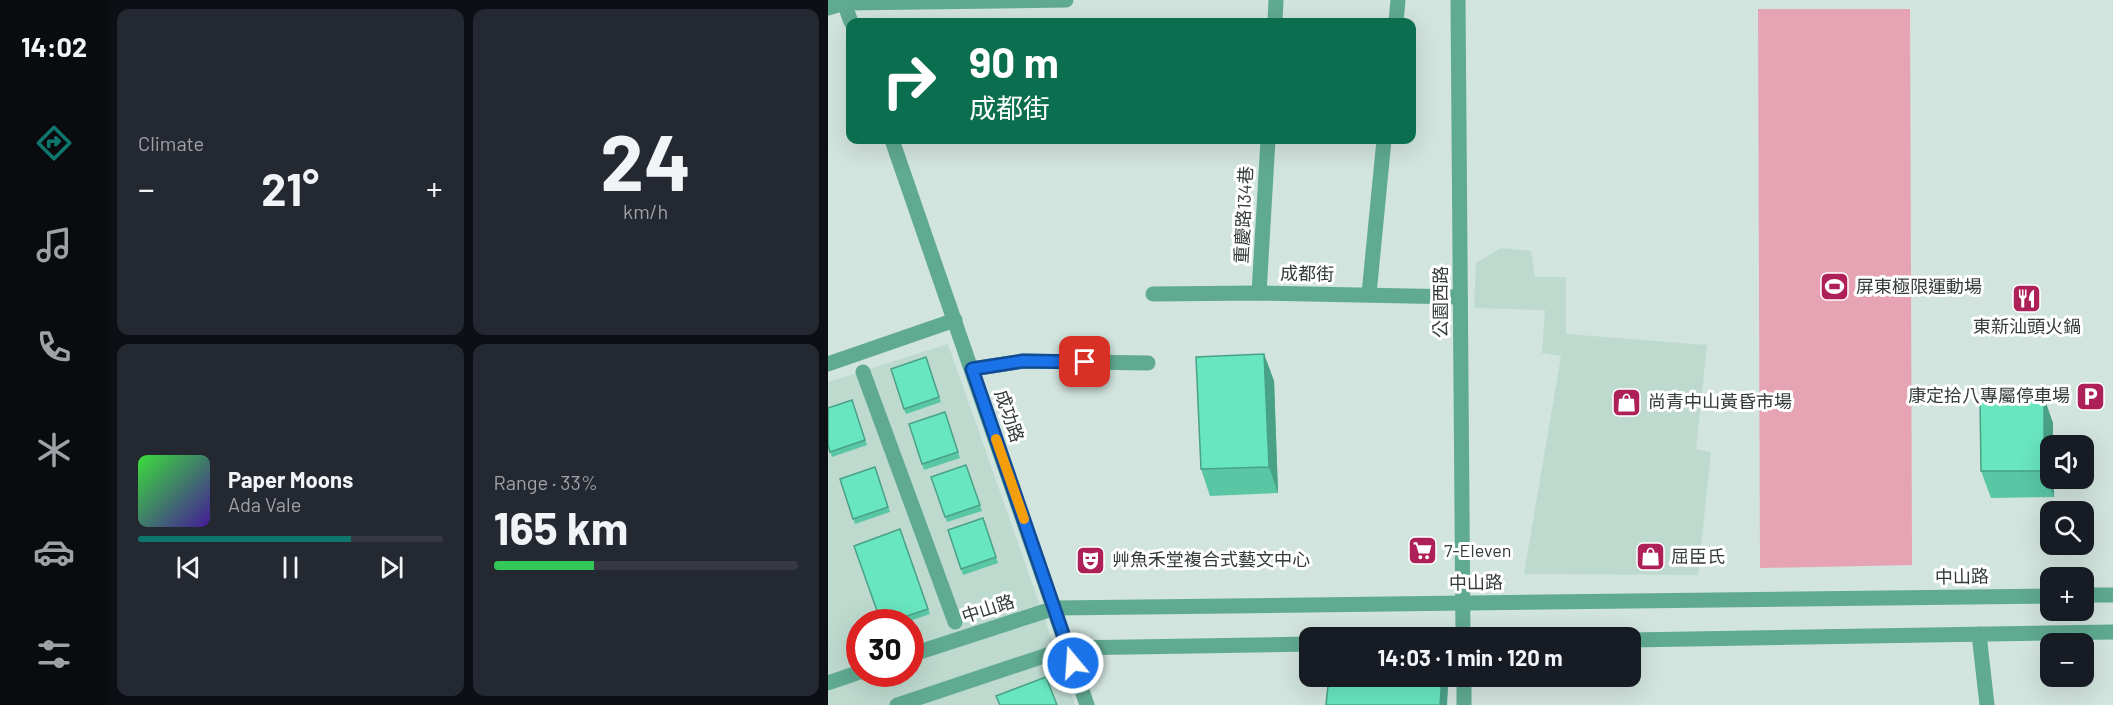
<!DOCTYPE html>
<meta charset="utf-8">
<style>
body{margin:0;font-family:Barlow,"Noto Sans TC",sans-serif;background:#242831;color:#f1f3f6;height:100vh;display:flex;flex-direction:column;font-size:22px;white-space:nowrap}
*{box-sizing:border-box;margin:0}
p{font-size:20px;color:#9ea1a6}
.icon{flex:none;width:33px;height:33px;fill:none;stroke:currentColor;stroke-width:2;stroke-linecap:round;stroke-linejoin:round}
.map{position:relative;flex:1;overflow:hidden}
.side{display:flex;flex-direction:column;gap:9px;padding:9px;background:#0d0f14;width:720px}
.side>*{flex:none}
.banner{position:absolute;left:18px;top:18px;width:570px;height:126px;border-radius:12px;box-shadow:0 6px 24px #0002;background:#0b6e4f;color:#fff;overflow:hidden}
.tools{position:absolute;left:1212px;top:435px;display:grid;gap:12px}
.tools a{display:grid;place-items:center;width:54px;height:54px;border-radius:12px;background:#171b24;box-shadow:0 6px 24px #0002;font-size:30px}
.speed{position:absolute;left:18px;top:609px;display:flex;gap:12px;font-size:30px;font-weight:700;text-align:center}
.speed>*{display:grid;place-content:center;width:78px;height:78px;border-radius:50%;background:#171b24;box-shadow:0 6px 24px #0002;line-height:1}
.speed .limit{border:9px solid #d22;background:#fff;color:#111}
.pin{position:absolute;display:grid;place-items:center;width:51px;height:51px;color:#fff;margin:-26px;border-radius:12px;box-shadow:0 3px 9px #0006}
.me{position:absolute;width:66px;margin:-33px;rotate:342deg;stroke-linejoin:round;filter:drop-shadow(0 0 4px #0008)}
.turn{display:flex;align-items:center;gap:21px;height:126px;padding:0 24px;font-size:27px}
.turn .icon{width:78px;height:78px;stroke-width:2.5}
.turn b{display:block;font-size:42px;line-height:51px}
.big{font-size:45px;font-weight:700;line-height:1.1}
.side .tile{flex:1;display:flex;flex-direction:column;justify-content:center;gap:9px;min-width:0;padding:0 21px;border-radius:12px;background:#242831}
.side .dial{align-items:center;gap:0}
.dial b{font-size:78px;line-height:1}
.song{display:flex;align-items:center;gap:18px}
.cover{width:72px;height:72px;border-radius:9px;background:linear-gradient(135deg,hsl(120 70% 55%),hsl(260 70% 35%))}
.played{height:6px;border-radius:3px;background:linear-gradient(90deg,#0f766e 70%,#363941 70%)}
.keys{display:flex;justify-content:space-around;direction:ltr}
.heat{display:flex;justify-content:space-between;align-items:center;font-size:33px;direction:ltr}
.charge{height:9px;border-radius:4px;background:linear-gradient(90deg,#34c759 33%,#363941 0)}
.side .tiles{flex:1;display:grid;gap:9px;grid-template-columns:repeat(2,1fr)}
.trip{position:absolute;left:471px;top:627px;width:342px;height:60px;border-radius:12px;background:#171b24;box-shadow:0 6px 24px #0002;font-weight:700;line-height:60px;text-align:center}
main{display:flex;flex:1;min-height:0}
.dock{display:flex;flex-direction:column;width:108px;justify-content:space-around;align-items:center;background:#090b0e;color:#9ea1a6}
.dock .icon{width:42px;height:42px}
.dock .on{color:#0f766e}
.dock b{font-size:27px;color:#f1f3f6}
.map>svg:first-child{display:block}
</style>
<main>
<nav class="dock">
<b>14:02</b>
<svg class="icon on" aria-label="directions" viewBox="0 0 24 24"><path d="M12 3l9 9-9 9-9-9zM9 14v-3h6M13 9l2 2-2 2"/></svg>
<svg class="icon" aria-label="music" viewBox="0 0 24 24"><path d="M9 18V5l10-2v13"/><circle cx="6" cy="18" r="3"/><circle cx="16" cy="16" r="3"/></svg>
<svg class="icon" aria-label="phone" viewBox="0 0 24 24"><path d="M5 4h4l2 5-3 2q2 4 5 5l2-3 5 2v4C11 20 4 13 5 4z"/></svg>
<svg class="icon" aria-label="climate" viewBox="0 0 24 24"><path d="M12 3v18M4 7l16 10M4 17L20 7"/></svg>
<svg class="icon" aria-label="car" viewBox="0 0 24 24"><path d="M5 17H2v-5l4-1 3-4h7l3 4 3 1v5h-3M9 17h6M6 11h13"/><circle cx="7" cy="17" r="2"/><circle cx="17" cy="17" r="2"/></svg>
<svg class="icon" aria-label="filters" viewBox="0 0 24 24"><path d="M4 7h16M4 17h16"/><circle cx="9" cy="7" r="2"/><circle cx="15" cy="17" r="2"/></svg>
</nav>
<section class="side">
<div class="tiles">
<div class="tile"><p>Climate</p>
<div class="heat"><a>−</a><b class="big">21°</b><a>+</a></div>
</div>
<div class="tile dial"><b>24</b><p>km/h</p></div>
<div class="tile">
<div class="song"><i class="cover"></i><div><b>Paper Moons</b><p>Ada Vale</p></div></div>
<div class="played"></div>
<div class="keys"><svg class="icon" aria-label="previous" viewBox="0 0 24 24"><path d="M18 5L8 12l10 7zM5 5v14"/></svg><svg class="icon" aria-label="pause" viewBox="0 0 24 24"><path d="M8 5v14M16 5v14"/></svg><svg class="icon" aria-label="next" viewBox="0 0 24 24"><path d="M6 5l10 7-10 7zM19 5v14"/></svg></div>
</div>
<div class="tile"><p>Range · 33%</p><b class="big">165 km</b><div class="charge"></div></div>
</div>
</section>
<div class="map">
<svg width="1285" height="705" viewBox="0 0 1285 705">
<rect width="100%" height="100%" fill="#d1e4dd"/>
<g fill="#bedacf" fill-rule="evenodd">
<path d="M673 248 703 251 707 277H738V334L879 345 868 449 883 452 870 575 696 574 733 356 714 353 717 310 646 308 648 263Z"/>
<path d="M120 344 247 705H0V382ZM32 622H82V674H32Z"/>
</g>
<path fill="#e6a3b3" d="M930 9H1082L1084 565 932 568Z"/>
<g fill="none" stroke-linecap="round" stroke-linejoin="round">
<g stroke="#60aa91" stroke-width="15">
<path d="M15 0 23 22"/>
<path d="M630 0 635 638"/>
<path d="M0 8 16 3 238 0"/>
<path d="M447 22 448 0"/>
<path d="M568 22 570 0"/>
<path d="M64 140 259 705"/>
<path d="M431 293 440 140"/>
<path d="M325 294 431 293 632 297"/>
<path d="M541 294 556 140"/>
<path d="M0 364 127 320"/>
<path d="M144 369 195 361 320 363"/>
<path d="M35 372 127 622"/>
<path d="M1256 595H1285"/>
<path d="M1151 634 1159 705"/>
<path d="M802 640 1285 632"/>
<path d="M82 655 227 608 1222 596"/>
<path d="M0 683 32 672"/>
<path d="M69 705 240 648 482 644"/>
<path d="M636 705V676"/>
</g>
</g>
<g fill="#59c6a4">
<path d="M436 354 446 381 450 493 382 496 373 469Z"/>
<path d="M98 357 113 402 78 414 76 409Z"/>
<path d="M24 400 39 445 4 457 0 445Z"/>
<path d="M117 412 132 458 96 470 94 464Z"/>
<path d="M1225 423V446H1222V478H1226V497L1163 498 1153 471Z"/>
<path d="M138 465 154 511 119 522 103 477Z"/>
<path d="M47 467 62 512 27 524 12 479Z"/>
<path d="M155 518 170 563 135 575 120 530Z"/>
<path d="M72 529 102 614 79 622H53Z"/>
</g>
<g fill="#49a186">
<path d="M436 354 446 381 450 493 441 467Z"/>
<path d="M1216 397 1225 423V446H1222V478H1226V497L1216 471Z"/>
<path d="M614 676H616L620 687 619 705H612Z"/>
</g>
<g fill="#68e6bf" stroke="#49a186" stroke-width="1.5">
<path d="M436 354 441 467 373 469 368 357Z"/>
<path d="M98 357 111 397 76 409 63 369Z"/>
<path d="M1152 397H1216V471H1153Z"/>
<path d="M24 400 37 440 2 452 0 445V408Z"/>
<path d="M117 412 130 452 94 464 81 424Z"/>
<path d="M138 465 152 505 117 517 103 477Z"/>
<path d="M47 467 60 507 25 519 12 479Z"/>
<path d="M155 518 168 557 133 569 120 530Z"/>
<path d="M72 529 100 609 61 622H53L26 546Z"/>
<path d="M501 676H614L612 705H498Z"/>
<path d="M218 677 229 705H172L168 696Z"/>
</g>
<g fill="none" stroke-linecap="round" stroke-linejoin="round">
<defs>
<path id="route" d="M245 663 144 369 195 361 257 362"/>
</defs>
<use href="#route" stroke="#114b97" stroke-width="15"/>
<use href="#route" stroke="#1a73e8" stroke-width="10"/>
<path stroke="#f59e0b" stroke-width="10" d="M168 439 196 519"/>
</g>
<defs>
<symbol id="stadium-square" viewBox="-11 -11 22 22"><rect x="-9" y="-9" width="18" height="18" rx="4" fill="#ae2058" stroke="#fff"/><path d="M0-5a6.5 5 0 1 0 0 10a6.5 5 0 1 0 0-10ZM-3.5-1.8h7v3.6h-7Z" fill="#fff"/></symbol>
<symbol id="restaurant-square" viewBox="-11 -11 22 22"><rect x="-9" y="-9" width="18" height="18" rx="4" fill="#ae2058" stroke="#fff"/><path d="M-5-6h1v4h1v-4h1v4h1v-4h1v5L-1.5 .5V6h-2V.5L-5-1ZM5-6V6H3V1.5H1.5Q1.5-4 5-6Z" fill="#fff"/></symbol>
<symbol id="parking-square" viewBox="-11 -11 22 22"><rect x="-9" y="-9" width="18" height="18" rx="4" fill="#ae2058" stroke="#fff"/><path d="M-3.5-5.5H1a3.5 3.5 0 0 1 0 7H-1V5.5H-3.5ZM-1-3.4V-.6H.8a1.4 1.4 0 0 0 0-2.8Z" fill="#fff"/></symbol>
<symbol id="shop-square" viewBox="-11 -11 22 22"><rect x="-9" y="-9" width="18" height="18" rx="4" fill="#ae2058" stroke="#fff"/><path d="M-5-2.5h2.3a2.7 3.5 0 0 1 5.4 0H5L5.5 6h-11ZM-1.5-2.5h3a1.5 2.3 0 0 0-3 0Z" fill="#fff"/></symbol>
<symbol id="supermarket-square" viewBox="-11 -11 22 22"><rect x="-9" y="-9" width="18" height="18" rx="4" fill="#ae2058" stroke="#fff"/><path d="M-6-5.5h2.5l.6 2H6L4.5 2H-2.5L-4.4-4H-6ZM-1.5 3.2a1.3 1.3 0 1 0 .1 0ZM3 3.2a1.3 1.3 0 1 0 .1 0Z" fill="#fff"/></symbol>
<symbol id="theatre-square" viewBox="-11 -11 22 22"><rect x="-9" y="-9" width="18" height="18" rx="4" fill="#ae2058" stroke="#fff"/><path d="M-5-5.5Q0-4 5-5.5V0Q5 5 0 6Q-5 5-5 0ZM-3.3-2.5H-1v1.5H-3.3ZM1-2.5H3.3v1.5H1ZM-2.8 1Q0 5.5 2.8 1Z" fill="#fff"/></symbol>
</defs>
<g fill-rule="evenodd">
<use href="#stadium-square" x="990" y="270" width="33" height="33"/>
<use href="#restaurant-square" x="1182" y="282" width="33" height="33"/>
<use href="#parking-square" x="1246" y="380" width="33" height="33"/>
<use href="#shop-square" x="782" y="386" width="33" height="33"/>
<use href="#supermarket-square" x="578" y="534" width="33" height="33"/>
<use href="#shop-square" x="806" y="540" width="33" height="33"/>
<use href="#theatre-square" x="246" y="544" width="33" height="33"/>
</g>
<g text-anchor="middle" stroke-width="6" stroke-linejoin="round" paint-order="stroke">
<g font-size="18" fill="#343b38" stroke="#fff">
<text transform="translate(416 215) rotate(-87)" y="6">重慶路134巷</text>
<text transform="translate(479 274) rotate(1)" y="6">成都街</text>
<text transform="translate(613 302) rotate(-90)" y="6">公園西路</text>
<text transform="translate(181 416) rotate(71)" y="6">成功路</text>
<text transform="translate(1134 577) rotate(-1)" y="6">中山路</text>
<text transform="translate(648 583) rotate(-1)" y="6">中山路</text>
<text transform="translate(160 609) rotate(-18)" y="6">中山路</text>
</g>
<g font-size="18" fill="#343b38" stroke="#fff" text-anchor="start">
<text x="1028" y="293">屏東極限運動場</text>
<text x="1199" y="333" text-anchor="middle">東新汕頭火鍋</text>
<text x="1242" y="402" text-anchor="end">康定拾八專屬停車場</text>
<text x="820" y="408">尚青中山黃昏市場</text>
<text x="616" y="557">7-Eleven</text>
<text x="843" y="563">屈臣氏</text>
<text x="284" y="566">艸魚禾堂複合式藝文中心</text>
</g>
</g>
</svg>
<div class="tools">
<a><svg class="icon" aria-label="sound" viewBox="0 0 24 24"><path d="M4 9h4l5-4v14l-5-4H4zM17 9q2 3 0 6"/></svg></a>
<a><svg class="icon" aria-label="search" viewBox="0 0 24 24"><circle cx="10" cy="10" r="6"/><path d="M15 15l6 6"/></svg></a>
<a>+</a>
<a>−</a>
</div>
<div class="speed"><div class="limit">30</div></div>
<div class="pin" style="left:257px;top:362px;background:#d93025"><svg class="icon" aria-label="arrive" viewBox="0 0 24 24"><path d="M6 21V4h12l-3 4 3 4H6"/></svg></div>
<svg class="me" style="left:245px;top:663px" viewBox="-20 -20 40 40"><circle r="17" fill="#1a73e8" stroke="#fff" stroke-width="3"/><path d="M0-11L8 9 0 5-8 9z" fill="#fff"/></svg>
<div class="trip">14:03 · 1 min · 120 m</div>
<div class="banner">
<div class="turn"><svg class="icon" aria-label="right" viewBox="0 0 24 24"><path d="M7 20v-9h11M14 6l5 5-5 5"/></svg><div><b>90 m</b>成都街</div></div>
</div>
</div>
</main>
